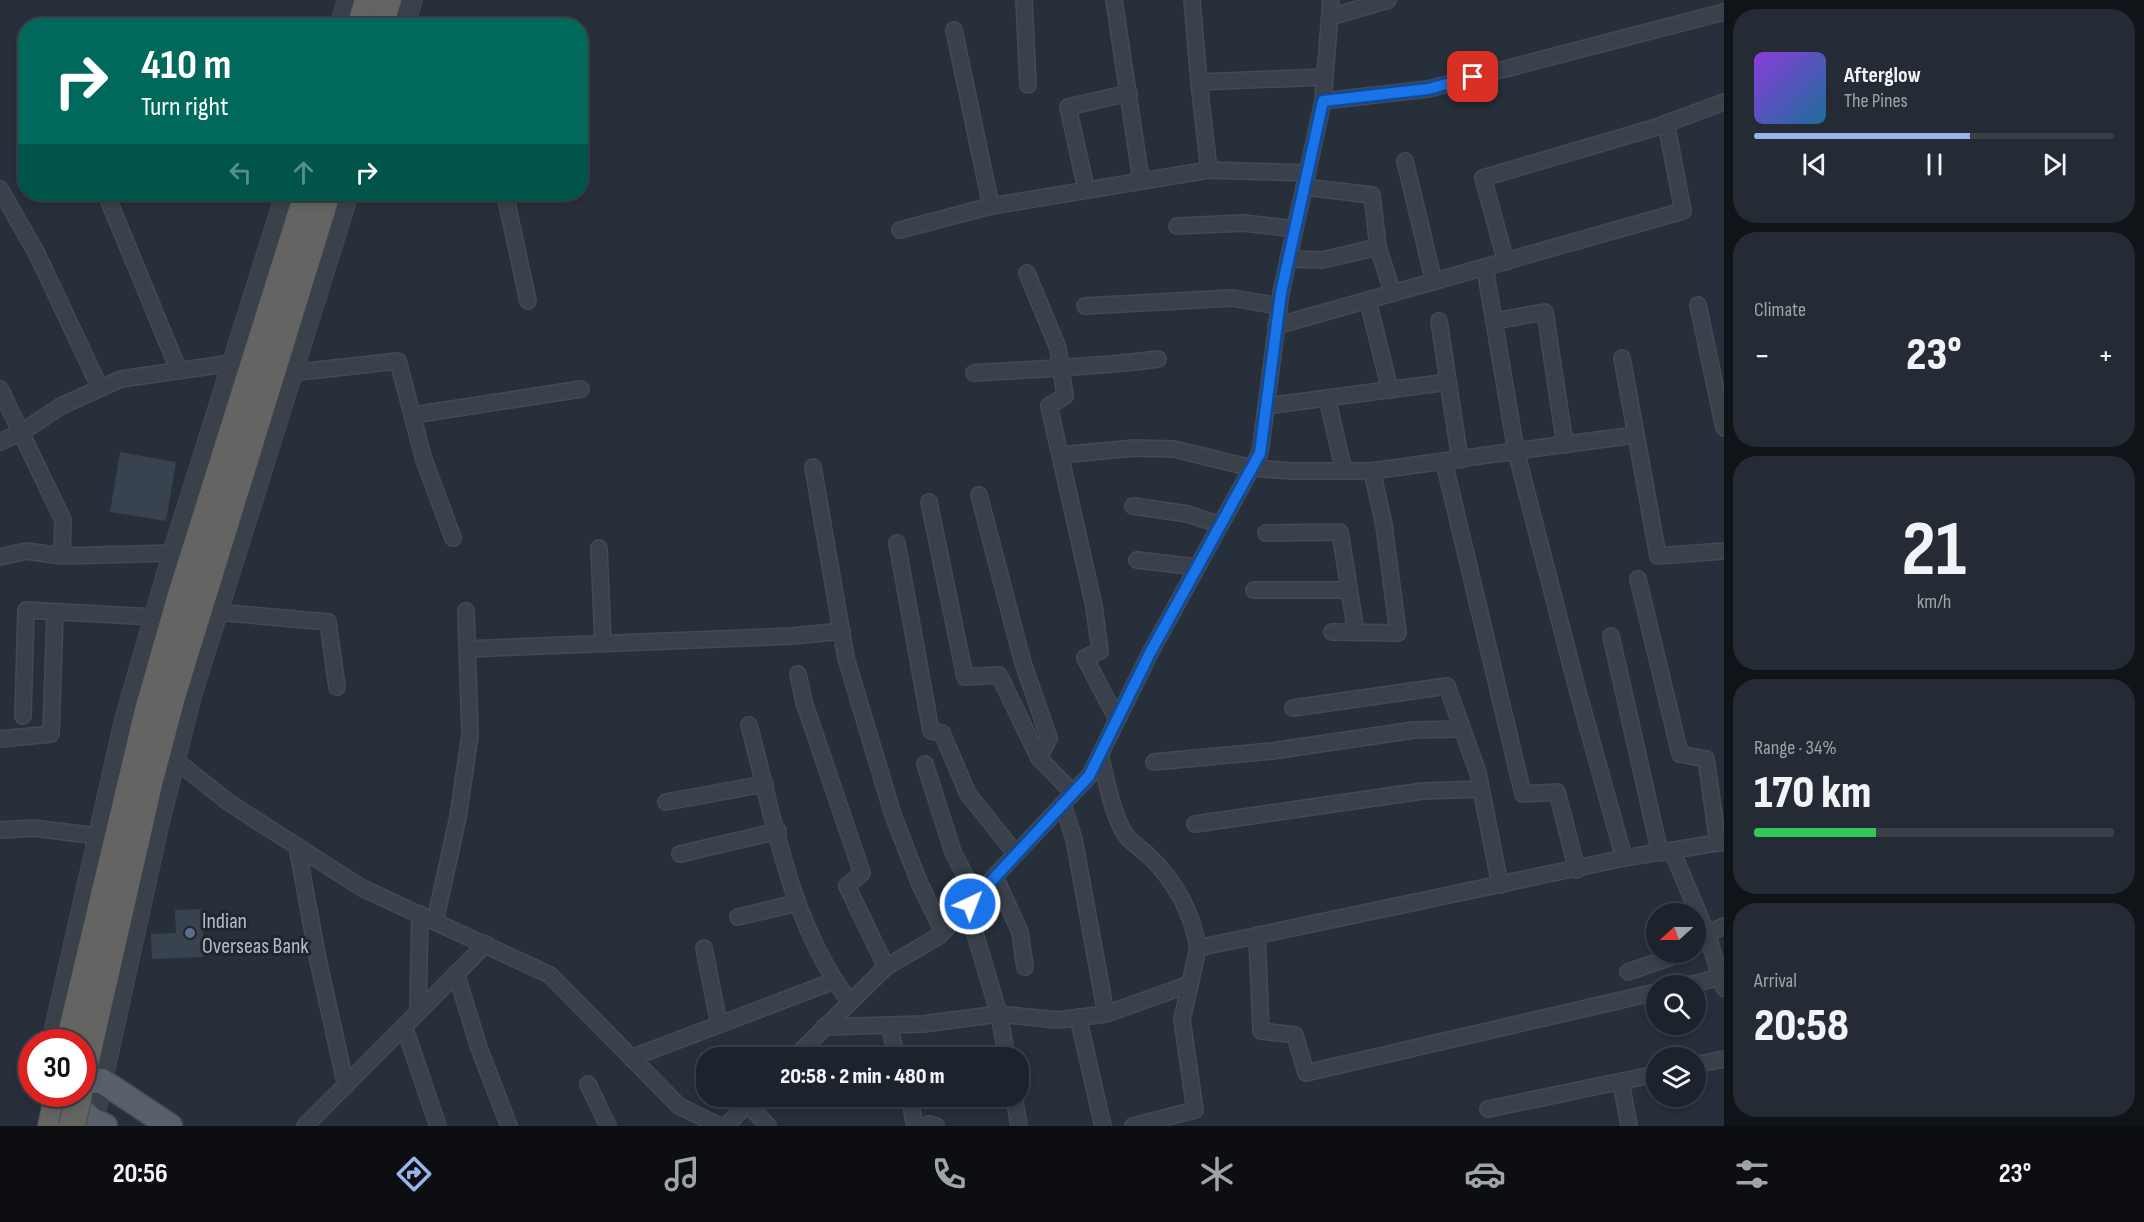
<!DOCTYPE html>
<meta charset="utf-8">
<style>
body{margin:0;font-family:"Sofia Sans Condensed",sans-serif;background:#252b34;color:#f1f3f6;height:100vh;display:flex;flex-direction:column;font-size:22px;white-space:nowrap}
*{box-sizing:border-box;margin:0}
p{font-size:20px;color:#a0a4a9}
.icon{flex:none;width:33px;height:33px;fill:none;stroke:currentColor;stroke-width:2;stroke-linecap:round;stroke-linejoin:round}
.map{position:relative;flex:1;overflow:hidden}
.sheet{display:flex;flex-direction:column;gap:9px;padding:9px;background:#101318;width:420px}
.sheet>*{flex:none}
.hud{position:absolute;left:18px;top:18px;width:570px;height:183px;border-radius:24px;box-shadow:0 3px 9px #0003,0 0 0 2px #3b4048;background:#00695c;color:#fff;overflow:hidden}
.needle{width:39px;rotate:249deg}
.fabs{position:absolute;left:1646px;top:903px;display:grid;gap:12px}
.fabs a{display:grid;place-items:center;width:60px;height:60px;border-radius:50%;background:#1d232c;box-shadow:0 3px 9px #0003,0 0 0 2px #3b4048;font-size:30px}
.speed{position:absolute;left:18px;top:1029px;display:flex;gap:12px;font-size:30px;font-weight:700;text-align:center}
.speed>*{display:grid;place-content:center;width:78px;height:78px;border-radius:50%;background:#1d232c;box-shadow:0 3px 9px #0003,0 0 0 2px #3b4048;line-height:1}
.speed .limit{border:9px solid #d22;background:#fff;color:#111}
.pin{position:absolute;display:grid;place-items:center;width:51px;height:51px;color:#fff;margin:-26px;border-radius:12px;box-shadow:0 3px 9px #0006}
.me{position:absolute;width:66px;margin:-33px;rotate:43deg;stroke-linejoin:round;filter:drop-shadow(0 0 4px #0008)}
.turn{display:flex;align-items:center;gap:21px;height:126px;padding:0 24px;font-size:27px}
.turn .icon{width:78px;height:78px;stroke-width:2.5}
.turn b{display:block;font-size:42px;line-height:51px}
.lanes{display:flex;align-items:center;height:57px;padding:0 24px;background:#0003;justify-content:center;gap:30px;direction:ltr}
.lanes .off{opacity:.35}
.big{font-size:45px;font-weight:800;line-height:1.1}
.sheet .widget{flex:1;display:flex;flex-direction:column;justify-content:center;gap:9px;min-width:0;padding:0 21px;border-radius:24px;background:#252b34}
.sheet .dial{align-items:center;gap:0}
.dial b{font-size:78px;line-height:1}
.song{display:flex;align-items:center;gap:18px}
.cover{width:72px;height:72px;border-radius:9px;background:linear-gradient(135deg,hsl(270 70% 55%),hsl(200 70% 35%))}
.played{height:6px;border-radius:3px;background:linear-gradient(90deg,#96b5eb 60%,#3b4048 60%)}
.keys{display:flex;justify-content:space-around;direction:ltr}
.heat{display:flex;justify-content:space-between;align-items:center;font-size:33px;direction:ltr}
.charge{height:9px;border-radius:4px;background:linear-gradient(90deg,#34c759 34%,#3b4048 0)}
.trip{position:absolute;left:696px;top:1047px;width:333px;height:60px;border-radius:24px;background:#1d232c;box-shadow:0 3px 9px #0003,0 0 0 2px #3b4048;font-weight:800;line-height:60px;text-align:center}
.dock{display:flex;height:96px;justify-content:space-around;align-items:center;background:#0c0e12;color:#a0a4a9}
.dock .icon{width:42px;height:42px}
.dock .current{color:#96b5eb}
.dock b{font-size:27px;color:#f1f3f6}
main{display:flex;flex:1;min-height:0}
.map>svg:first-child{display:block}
</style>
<main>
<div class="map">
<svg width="1724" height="1126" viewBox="0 0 1724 1126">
<rect width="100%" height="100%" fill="#272f3b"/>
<g fill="#394350">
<path d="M120 452 176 462 166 521 110 512Z"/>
<path d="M202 909 204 957 152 959 151 934 176 933 175 910Z"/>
</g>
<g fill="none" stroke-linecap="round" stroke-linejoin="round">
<defs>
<g id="minor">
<path d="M1024 0 1028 85"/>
<path d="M1114 0 1141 180"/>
<path d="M1192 0 1199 82"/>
<path d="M1330 17 1388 0"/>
<path d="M954 30 991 206"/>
<path d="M1323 101 1428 89 1724 12"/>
<path d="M1405 161 1434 282"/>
<path d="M1209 170 1199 82 1325 77"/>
<path d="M1304 187 1372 195 1378 247 1393 294"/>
<path d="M0 189 37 254 100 388"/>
<path d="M1086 189 1068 107 1129 93"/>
<path d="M106 194 179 371"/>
<path d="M505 194 528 301"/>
<path d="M1177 226 1244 223 1295 229"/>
<path d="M900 230 991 206 1209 170 1307 173"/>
<path d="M1288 259 1322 260 1378 247"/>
<path d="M1506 262 1483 178 1657 127 1724 102"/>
<path d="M1485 268 1516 451 1635 435"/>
<path d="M1027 273 1058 348 1065 396 1049 406 1094 606 1100 651 1085 658 1117 719"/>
<path d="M1368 301 1390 390"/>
<path d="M1698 305 1724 428"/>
<path d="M1085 306 1232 298 1279 306"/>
<path d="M1439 321 1460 460"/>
<path d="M1494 321 1545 312 1565 445"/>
<path d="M1276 326 1683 211 1666 123"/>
<path d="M1622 358 1658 556 1724 551"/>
<path d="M290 373 398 361 424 460 453 538"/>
<path d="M974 373C1036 369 1097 367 1158 359"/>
<path d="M0 389 63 520 62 556"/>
<path d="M1327 398 1344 471"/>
<path d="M1266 406 1448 382"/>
<path d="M413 415 581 389"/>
<path d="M0 442 22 432 61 406 121 379 232 363"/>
<path d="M1060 455 1134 448 1174 449 1252 468 1292 471H1372L1384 525 1398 633 1332 632"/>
<path d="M1444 462 1523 794 1557 792 1577 870"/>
<path d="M813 467 846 658 893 815 919 882 943 932"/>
<path d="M1372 471 1516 451 1578 692 1624 858"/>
<path d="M979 495 1023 663 1049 738 1039 758"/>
<path d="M929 502 965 677 999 675 1039 758 1073 793"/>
<path d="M1133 506 1188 514 1220 525"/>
<path d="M1266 533 1340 532 1356 632"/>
<path d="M897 543 931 731 942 733 968 794 1016 854"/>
<path d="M599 548 603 644"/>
<path d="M0 557 26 551 62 556 173 553"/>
<path d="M1137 560 1197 567"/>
<path d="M1638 579 1680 754 1706 759 1718 843"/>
<path d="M1254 590H1349"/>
<path d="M216 612 328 622 337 687"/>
<path d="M1611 636 1660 853"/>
<path d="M467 649 793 636 842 631"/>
<path d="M798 674 804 702 862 873 847 886 886 967"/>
<path d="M1293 708 1447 686 1478 773 1500 885"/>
<path d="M23 716 26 610 154 617"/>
<path d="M749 725C774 818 790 924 850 1002"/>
<path d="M0 739 51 734 55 613"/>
<path d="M1100 755C1107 781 1111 811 1125 834 1131 843 1142 849 1149 856 1176 882 1192 912 1198 948"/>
<path d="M174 759 228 802 362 888 550 975 679 1106 720 1126"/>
<path d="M1154 762 1272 751 1414 730 1462 729"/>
<path d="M925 764 953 852 976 897"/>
<path d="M666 802 765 784"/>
<path d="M1063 805 1074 839 1106 1014"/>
<path d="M1195 824 1423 791 1481 789"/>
<path d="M0 830 33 828 97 836"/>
<path d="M297 846 318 960 346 1086"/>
<path d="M1672 851 1707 934"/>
<path d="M680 854 778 831"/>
<path d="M995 877 1020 932 1025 967"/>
<path d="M970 904 973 927 999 1014 1007 1058"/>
<path d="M738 917 797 903"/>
<path d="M435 921 458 817 470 735 466 611"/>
<path d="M1724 926 1707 934 1724 988"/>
<path d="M1257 935 1261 1031 1295 1035 1306 1073 1656 992"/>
<path d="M704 948 719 1024"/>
<path d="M1628 972 1685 952"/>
<path d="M456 973 479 1048 509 1126"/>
<path d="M1684 986 1721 977"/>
<path d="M418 1011 420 914"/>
<path d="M1078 1017 1103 1126"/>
<path d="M889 1025 897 1058"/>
<path d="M404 1026 438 1126"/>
<path d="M824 1027 923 1024 999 1014 1058 1020 1106 1014 1190 984"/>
<path d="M631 1058 834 981"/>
<path d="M794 1058 886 967 939 936 1090 775 1150 653 1260 453 1281 293 1323 101 1331 0"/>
<path d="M1695 1065 1724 1059"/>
<path d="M1621 1082 1629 1126"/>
<path d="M588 1084 608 1126"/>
<path d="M909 1096 915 1126"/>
<path d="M1014 1096 1019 1126"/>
<path d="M748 1104 768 1126"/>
<path d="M1488 1109 1656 1074"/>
<path d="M305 1126 486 944"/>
<path d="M726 1126 755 1096"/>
<path d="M924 1126 929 1124 936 1126"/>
<path d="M1133 1126 1195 1110 1182 1020 1198 948 1624 858 1724 842"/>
</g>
<g id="tertiary">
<path d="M340 26 348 0"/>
<path d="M400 26 405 21 412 0"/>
<path d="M52 1042 125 720 173 553 286 194"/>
<path d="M92 1126 158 826 191 696 348 194"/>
</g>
<g id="primary">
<path d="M82 1081H102L170 1126"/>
<path d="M64 1095 92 1120 105 1126"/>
</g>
<g id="trunk">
<path d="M360 26 368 0"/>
<path d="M380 26 388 0"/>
<path d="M69 1042 148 710 180 598 307 194"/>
<path d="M82 1078 149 784 172 697 327 194"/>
<path d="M51 1126 58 1094"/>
</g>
</defs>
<use href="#minor" stroke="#434a54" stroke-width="18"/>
<use href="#tertiary" stroke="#434a54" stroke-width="22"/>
<use href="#primary" stroke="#434a54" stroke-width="27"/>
<use href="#trunk" stroke="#454c56" stroke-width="28"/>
<use href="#minor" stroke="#3a414b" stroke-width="15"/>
<use href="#tertiary" stroke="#3a414b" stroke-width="20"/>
<use href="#primary" stroke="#58606b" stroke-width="24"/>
<use href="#trunk" stroke="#646462" stroke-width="26"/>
<defs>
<path id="trunk-bridge" d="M72 1126 79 1094"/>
</defs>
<use href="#trunk-bridge" stroke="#454c56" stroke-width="28" stroke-linecap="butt"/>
<use href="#trunk-bridge" stroke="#646462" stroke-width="26"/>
</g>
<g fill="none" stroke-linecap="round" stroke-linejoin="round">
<defs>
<path id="route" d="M970 904 1089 776 1150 653 1260 453 1281 293 1323 101 1428 89 1473 77"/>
</defs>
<use href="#route" stroke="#114b97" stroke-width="15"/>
<use href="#route" stroke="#1a73e8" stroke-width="10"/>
</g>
<circle fill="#5c6f8a" stroke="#1f2630" stroke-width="2" cx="190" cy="933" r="6"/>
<g text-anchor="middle" stroke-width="6" stroke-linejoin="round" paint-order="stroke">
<g font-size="22" fill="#b6bcc6" stroke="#1f2630" text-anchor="start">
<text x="202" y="928">Indian<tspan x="202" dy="25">Overseas Bank</tspan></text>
</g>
</g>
</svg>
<div class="fabs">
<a><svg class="needle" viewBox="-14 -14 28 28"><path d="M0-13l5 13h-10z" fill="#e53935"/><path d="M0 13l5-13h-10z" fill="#a0a4a9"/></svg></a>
<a><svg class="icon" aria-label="search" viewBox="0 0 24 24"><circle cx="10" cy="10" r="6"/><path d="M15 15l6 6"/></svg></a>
<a><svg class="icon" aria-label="layers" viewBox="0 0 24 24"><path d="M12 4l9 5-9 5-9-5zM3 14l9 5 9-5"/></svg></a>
</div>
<div class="speed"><div class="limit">30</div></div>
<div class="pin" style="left:1473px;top:77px;background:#d93025"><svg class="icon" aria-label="arrive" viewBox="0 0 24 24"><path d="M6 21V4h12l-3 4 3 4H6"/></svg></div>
<svg class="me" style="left:970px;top:904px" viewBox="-20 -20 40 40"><circle r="17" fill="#1a73e8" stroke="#fff" stroke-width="3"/><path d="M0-11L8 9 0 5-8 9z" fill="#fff"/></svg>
<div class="trip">20:58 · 2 min · 480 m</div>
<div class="hud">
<div class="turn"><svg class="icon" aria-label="right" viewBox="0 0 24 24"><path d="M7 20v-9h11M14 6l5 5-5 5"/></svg><div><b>410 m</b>Turn right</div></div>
<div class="lanes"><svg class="icon off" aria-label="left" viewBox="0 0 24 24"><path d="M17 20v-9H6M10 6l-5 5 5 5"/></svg><svg class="icon off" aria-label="ahead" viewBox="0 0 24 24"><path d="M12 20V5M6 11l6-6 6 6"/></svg><svg class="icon" aria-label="right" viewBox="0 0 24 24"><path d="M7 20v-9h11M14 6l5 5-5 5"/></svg></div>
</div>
</div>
<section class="sheet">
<div class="widget">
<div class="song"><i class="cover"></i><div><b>Afterglow</b><p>The Pines</p></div></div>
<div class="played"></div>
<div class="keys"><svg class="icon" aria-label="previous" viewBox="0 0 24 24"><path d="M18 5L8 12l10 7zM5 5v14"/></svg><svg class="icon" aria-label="pause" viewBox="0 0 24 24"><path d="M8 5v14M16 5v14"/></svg><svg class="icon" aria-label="next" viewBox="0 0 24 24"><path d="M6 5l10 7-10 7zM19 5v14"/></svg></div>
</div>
<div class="widget"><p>Climate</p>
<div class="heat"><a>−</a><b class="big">23°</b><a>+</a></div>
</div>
<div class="widget dial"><b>21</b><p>km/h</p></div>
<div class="widget"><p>Range · 34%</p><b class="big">170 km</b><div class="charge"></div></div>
<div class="widget"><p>Arrival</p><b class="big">20:58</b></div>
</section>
</main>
<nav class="dock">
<b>20:56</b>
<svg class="icon current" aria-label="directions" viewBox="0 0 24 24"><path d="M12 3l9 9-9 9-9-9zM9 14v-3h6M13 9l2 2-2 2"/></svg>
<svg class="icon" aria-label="music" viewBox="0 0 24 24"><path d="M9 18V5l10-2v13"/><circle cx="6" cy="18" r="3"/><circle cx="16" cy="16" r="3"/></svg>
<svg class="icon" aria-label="phone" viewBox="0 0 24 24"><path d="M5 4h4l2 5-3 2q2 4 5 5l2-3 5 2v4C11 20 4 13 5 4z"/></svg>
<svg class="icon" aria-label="climate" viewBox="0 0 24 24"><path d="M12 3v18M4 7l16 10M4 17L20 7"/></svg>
<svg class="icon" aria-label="car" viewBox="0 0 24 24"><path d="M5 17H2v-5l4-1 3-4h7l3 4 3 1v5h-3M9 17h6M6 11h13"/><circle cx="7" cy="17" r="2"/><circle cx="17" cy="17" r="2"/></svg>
<svg class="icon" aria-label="filters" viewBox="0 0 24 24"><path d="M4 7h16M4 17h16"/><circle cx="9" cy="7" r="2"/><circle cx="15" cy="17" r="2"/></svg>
<b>23°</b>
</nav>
